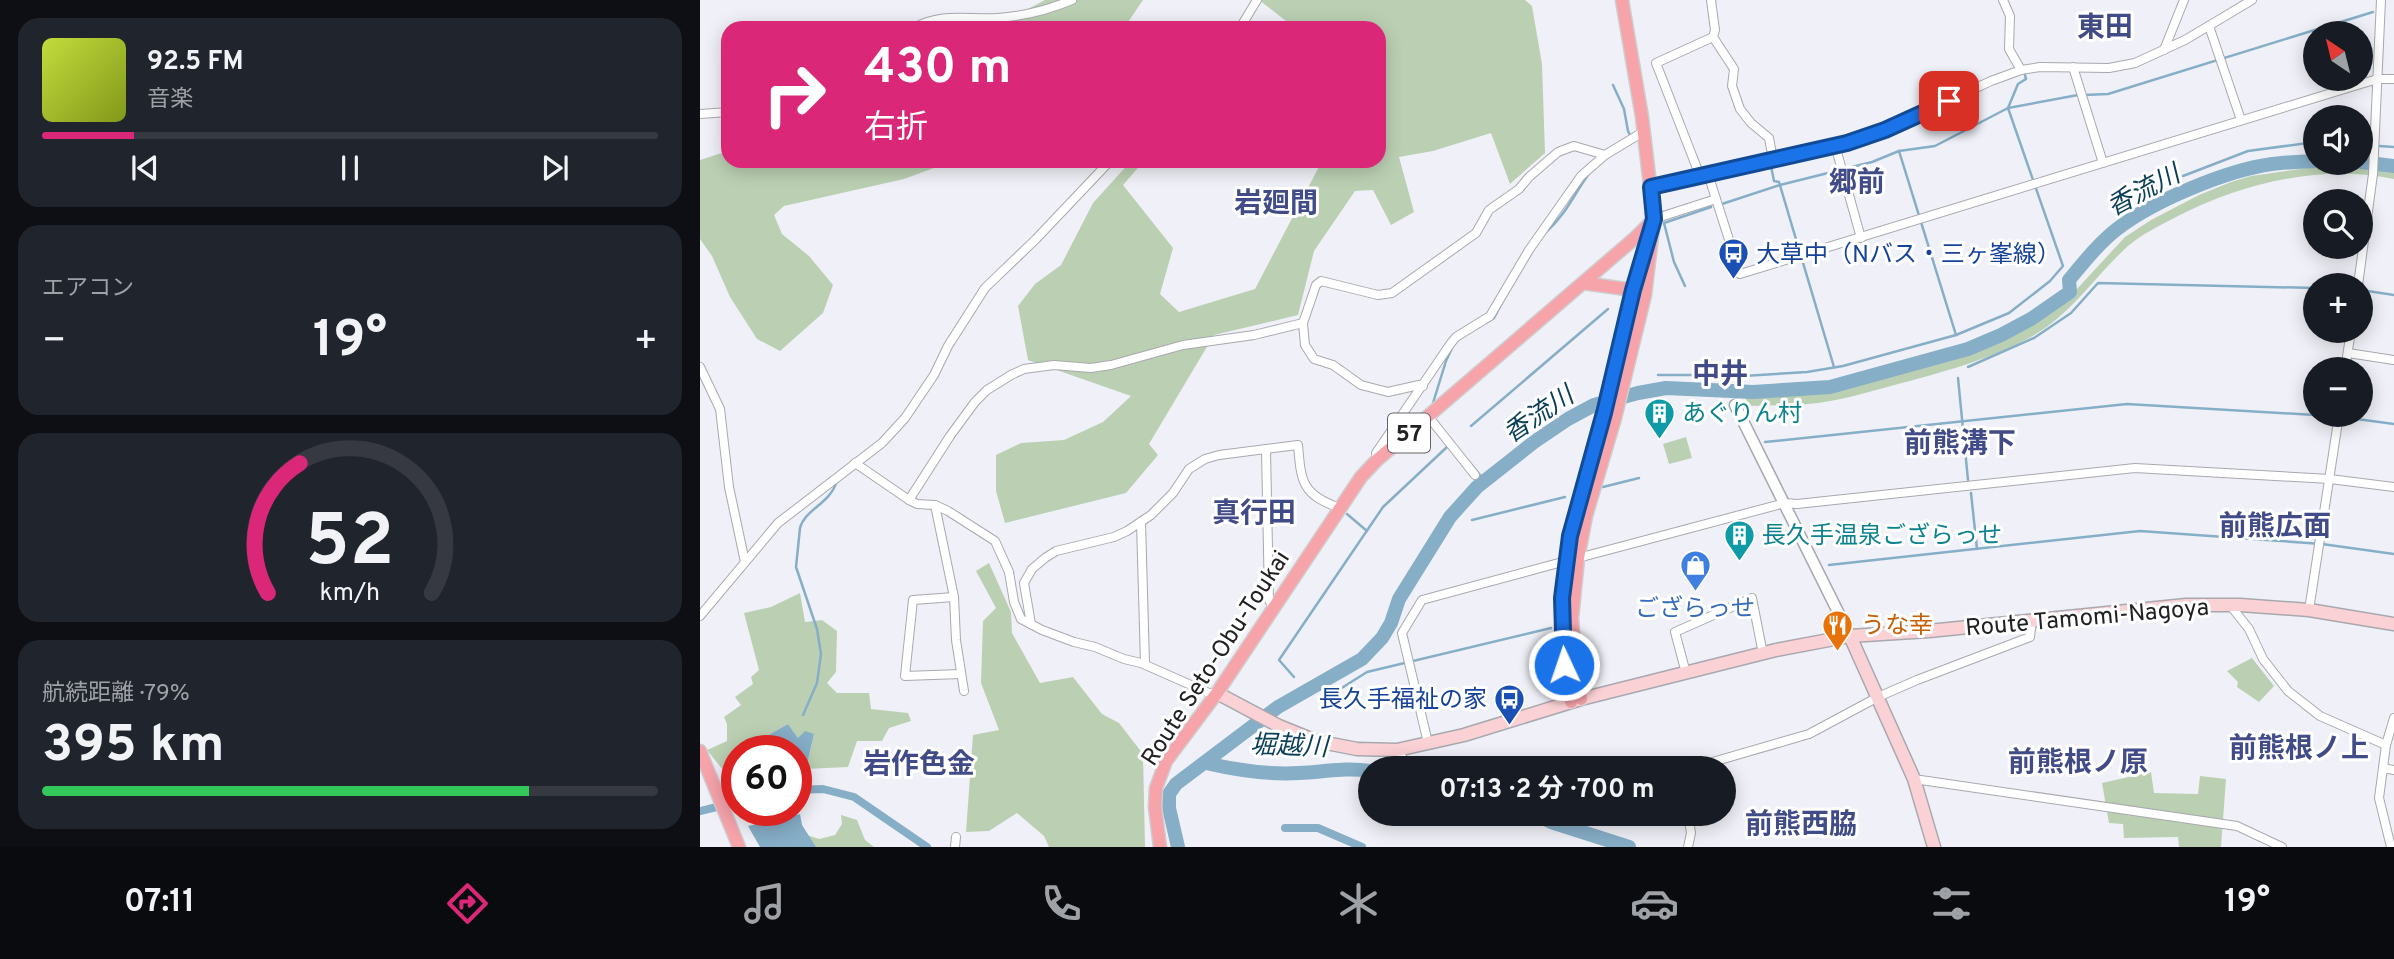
<!DOCTYPE html>
<html lang="ja">
<meta charset="utf-8">
<style>
body{margin:0;font-family:Overpass,"Noto Sans JP",sans-serif;background:#20242c;color:#f1f3f6;height:100vh;display:flex;flex-direction:column;font-size:26px;white-space:nowrap}
*{box-sizing:border-box;margin:0}
p{font-size:23px;color:#9ea1a6}
.icon{flex:none;width:38px;height:38px;fill:none;stroke:currentColor;stroke-width:2;stroke-linecap:round;stroke-linejoin:round}
.map{position:relative;flex:1;overflow:hidden}
.sheet{display:flex;flex-direction:column;gap:18px;padding:18px;background:#0d0f14;width:700px}
.sheet>*{flex:none}
.banner{position:absolute;left:21px;top:21px;width:665px;height:147px;border-radius:21px;box-shadow:0 4px 18px #0003;background:#db2777;color:#fff;overflow:hidden}
.needle{width:46px;rotate:325deg}
.fabs{position:absolute;left:1603px;top:21px;display:grid;gap:14px}
.fabs a{display:grid;place-items:center;width:70px;height:70px;border-radius:50%;background:#171b24;box-shadow:0 4px 18px #0003;font-size:35px}
.speed{position:absolute;left:21px;top:735px;display:flex;gap:14px;font-size:35px;font-weight:700;text-align:center}
.speed>*{display:grid;place-content:center;width:91px;height:91px;border-radius:50%;background:#171b24;box-shadow:0 4px 18px #0003;line-height:1}
.speed .limit{border:10px solid #d22;background:#fff;color:#111}
.pin{position:absolute;display:grid;place-items:center;width:60px;height:60px;color:#fff;margin:-30px;border-radius:14px;box-shadow:0 4px 10px #0006}
.me{position:absolute;width:77px;margin:-38px;rotate:357deg;stroke-linejoin:round;filter:drop-shadow(0 0 5px #0008)}
.turn{display:flex;align-items:center;gap:24px;height:147px;padding:0 28px;font-size:32px}
.turn .icon{width:91px;height:91px;stroke-width:2.5}
.turn b{display:block;font-size:49px;line-height:60px}
.big{font-size:52px;font-weight:700;line-height:1.1}
.sheet .card{flex:1;display:flex;flex-direction:column;justify-content:center;gap:10px;min-width:0;padding:0 24px;border-radius:21px;background:#20242c}
.sheet .dial{align-items:center;gap:0}
.dial svg{height:182px;overflow:visible;fill:none;stroke:#363941;stroke-width:7;stroke-linecap:round;text-anchor:middle}
.dial text{fill:#f1f3f6;stroke:none}
.song{display:flex;align-items:center;gap:21px}
.cover{width:84px;height:84px;border-radius:10px;background:linear-gradient(135deg,hsl(70 70% 55%),hsl(70 70% 35%))}
.played{height:7px;border-radius:4px;background:linear-gradient(90deg,#db2777 15%,#363941 15%)}
.keys{display:flex;justify-content:space-around;direction:ltr}
.heat{display:flex;justify-content:space-between;align-items:center;font-size:38px;direction:ltr}
.charge{height:10px;border-radius:5px;background:linear-gradient(90deg,#34c759 79%,#363941 0)}
.trip{position:absolute;left:658px;top:756px;width:378px;height:70px;border-radius:35px;background:#171b24;box-shadow:0 4px 18px #0003;font-weight:700;line-height:70px;text-align:center}
.dock{display:flex;height:112px;justify-content:space-around;align-items:center;background:#090b0e;color:#9ea1a6}
.dock .icon{width:49px;height:49px}
.dock .selected{color:#db2777}
.dock b{font-size:32px;color:#f1f3f6}
main{display:flex;flex:1;min-height:0}
.map>svg:first-child{display:block}
</style>
<main>
<section class="sheet">
<div class="card">
<div class="song"><i class="cover"></i><div><b>92.5 FM</b><p>音楽</p></div></div>
<div class="played"></div>
<div class="keys"><svg class="icon" aria-label="previous" viewBox="0 0 24 24"><path d="M18 5L8 12l10 7zM5 5v14"/></svg><svg class="icon" aria-label="pause" viewBox="0 0 24 24"><path d="M8 5v14M16 5v14"/></svg><svg class="icon" aria-label="next" viewBox="0 0 24 24"><path d="M6 5l10 7-10 7zM19 5v14"/></svg></div>
</div>
<div class="card"><p>エアコン</p>
<div class="heat"><a>−</a><b class="big">19°</b><a>+</a></div>
</div>
<div class="card dial"><svg viewBox="0 0 100 80">
<path d="M14 69A42 42 0 1 1 86 69"/>
<path d="M14 69A42 42 0 0 1 28 12" stroke="#db2777"/>
<text x="50" y="56" font-size="32" font-weight="700">52</text>
<text x="50" y="72" font-size="11">km/h</text>
</svg></div>
<div class="card"><p>航続距離 · 79%</p><b class="big">395 km</b><div class="charge"></div></div>
</section>
<div class="map">
<svg width="1694" height="847" viewBox="0 0 1694 847">
<rect width="100%" height="100%" fill="#f0f1f8"/>
<g fill="#bbd0b3">
<path d="M345 0H443L424 28H292Z"/>
<path d="M559 0H825L832 6 842 64 845 153 810 184 791 133 733 151 699 157 714 212 691 225 673 190 655 191 614 251 598 315 514 335 449 444 458 455 426 493 305 523 296 491V455L321 443 364 440 403 422 431 396 328 360 318 306 335 284 361 265 393 203 431 161H444L423 185 473 248 460 294 479 312 555 289 622 161H679V28H595Z"/>
<path d="M28 151V161H253L204 179 84 206 74 215 82 234 109 256 133 285 123 313 80 351 57 339 30 297 12 256 0 239V160Z"/>
<path d="M1614 167 1669 168 1694 172V179C1621 164 1543 183 1478 216 1461 225 1442 234 1428 246 1394 277 1372 314 1331 337 1287 361 1239 373 1191 386 1164 393 1136 402 1108 404 1089 406 1069 405 1049 406L1045 397 1107 395 1138 390 1252 360 1299 342 1328 328 1364 303 1425 237 1451 220 1499 195 1531 182 1551 176Z"/>
<path d="M986 437 992 458 969 464 963 444Z"/>
<path d="M289 563 311 612 312 633 340 683 373 677 402 714 419 723 443 754 445 847H349L344 836 317 813 289 831 266 832 273 735 299 730 281 683 283 621 296 608 276 571Z"/>
<path d="M100 593 105 622 122 620 137 631 136 672 127 683 137 693H169L171 709 208 713 211 721 189 728 182 741H157L148 767 106 769 114 734 98 738 88 724 63 738 56 751H37V782L27 775 7 750 27 741V724L24 717 41 705 35 697 53 684 51 677 59 670 44 613 71 607Z"/>
<path d="M1552 658 1574 686 1559 702 1537 687 1538 682 1527 671Z"/>
<path d="M1451 772 1454 793 1498 794 1500 776 1526 779 1521 847H1479L1478 837 1424 838 1423 824 1409 823 1402 783Z"/>
<path d="M141 815 157 820 165 840 174 847H116L107 835 119 839 135 835 142 824Z"/>
</g>
<g fill="#86aec7">
<path d="M88 724 98 738 105 731 114 734 106 769 96 770V751H56L63 738Z"/>
<path d="M100 814 102 825 116 847H60L48 826Z"/>
</g>
<g fill="none" stroke-linecap="round" stroke-linejoin="round">
<g stroke="#86aec7" stroke-width="2.5">
<path d="M913 85 924 109 928 131 931 137"/>
<path d="M1384 95 1408 94 1673 12"/>
<path d="M1661 143 1671 146"/>
<path d="M1679 146 1694 147"/>
<path d="M1199 151 1256 335"/>
<path d="M1071 166 1074 181 1079 182 1134 367"/>
<path d="M1483 176 1548 151 1615 142"/>
<path d="M1022 204 1080 185 1172 162 1199 151 1235 146 1308 108 1378 95"/>
<path d="M845 233C865 216 873 196 888 175"/>
<path d="M985 286 974 262 964 223 1011 207"/>
<path d="M1661 290 1694 295"/>
<path d="M786 323 794 318 803 301"/>
<path d="M1268 367 1334 338 1371 313 1398 283 1615 288"/>
<path d="M958 375H1011"/>
<path d="M1027 377 1107 372 1143 366 1256 335 1309 313 1350 281 1363 266 1308 108 1318 84 1326 79 1325 75"/>
<path d="M1258 378 1268 480"/>
<path d="M733 403 746 361 753 346"/>
<path d="M1616 415 1635 416"/>
<path d="M1642 417 1694 424"/>
<path d="M771 426 908 309"/>
<path d="M1065 442 1427 404 1615 415"/>
<path d="M770 463 785 481"/>
<path d="M903 487 939 478"/>
<path d="M1271 493 1277 549"/>
<path d="M647 514 667 531"/>
<path d="M772 520 865 497"/>
<path d="M1129 565 1440 531 1622 544 1694 554"/>
<path d="M594 677 579 660 683 507 747 447"/>
<path d="M637 691 667 672 851 628"/>
<path d="M103 715 117 683 121 654 117 629 96 567 100 528C105 509 130 504 137 481"/>
</g>
<g stroke="#86aec7" stroke-width="8">
<path d="M96 790 123 789 154 797 227 847"/>
<path d="M0 811 37 802"/>
<path d="M585 828H618L662 847"/>
</g>
<g stroke="#86aec7" stroke-width="14">
<path d="M1661 162 1694 166"/>
<path d="M506 763C536 770 569 775 599 773 624 772 646 767 670 771"/>
<path d="M834 814 851 822 929 847"/>
<path d="M478 847 469 808V794L476 784 578 707 662 659 682 638 691 623 699 599 750 517 777 487 834 442 868 419 894 405 938 393 966 388 1053 392 1130 387 1268 349 1301 335 1331 319 1370 292 1369 280C1384 262 1399 243 1417 229 1453 201 1527 170 1572 164 1586 162 1601 162 1615 161"/>
</g>
<defs>
<g id="minor">
<path d="M1011 0 1015 30 1013 37 1034 69 1032 86 1040 109 1051 123 1069 138 1073 159"/>
<path d="M1303 0 1310 16 1309 49 1321 70"/>
<path d="M1509 26 1541 120"/>
<path d="M214 28C242 12 268 20 298 18 325 16 348 10 372 0"/>
<path d="M540 28 557 0"/>
<path d="M1464 50 1484 0"/>
<path d="M1373 67 1403 163"/>
<path d="M0 114 28 112"/>
<path d="M1135 145 1161 238"/>
<path d="M1000 176 956 63 1013 37"/>
<path d="M951 187 1147 143 1185 130 1291 81 1321 70 1340 67 1409 68 1435 63 1485 40 1552 0"/>
<path d="M1016 199 1040 274 1664 83 1678 79H1694"/>
<path d="M954 219 1016 199 1008 174"/>
<path d="M1658 285 1673 174 1681 0"/>
<path d="M1648 353 1694 360"/>
<path d="M0 367 20 409 29 487 45 562"/>
<path d="M1645 369 1651 331"/>
<path d="M723 386 719 385 688 392 661 385 633 365 614 359 605 345 603 323 616 285 621 281 678 295 692 293 776 233 789 210 819 189 829 177 858 152 874 146 905 155"/>
<path d="M728 416 775 475"/>
<path d="M566 449 569 600 573 608"/>
<path d="M677 459 676 453 751 343 756 337 790 316 829 250 881 176 905 155 943 132"/>
<path d="M155 463 209 500 217 504 235 505 248 511 295 541 309 572 314 602 321 619 342 630 374 642 395 647 424 659 441 663 509 693H517"/>
<path d="M209 500 250 436 275 402 287 390 311 375 324 369 354 365 391 368 411 365 483 345 554 335 603 323"/>
<path d="M235 505 254 597 256 640 264 691"/>
<path d="M441 522 445 664"/>
<path d="M878 558 1085 503 1097 504 1435 468 1630 479 1694 487"/>
<path d="M254 597 213 600 205 676 261 674"/>
<path d="M1530 605 1549 629 1563 659 1588 691 1620 716 1686 745"/>
<path d="M1609 610 1639 415"/>
<path d="M0 616 78 523 182 443 205 418 234 375 248 346 285 288 336 239 410 161"/>
<path d="M331 624 324 583 332 569 345 558 356 551 414 537 427 531 451 515 473 493 489 469 505 459 519 455 598 445C601 482 602 495 640 508"/>
<path d="M986 673 975 632 1052 598 1063 654"/>
<path d="M728 743 702 633 722 600 866 561"/>
<path d="M697 750 708 765 720 768"/>
<path d="M992 768 1109 734 1178 697 1217 680 1330 637 1332 620"/>
<path d="M1683 768 1694 770"/>
<path d="M1214 779 1537 826 1582 847"/>
<path d="M988 814 991 833 988 847"/>
<path d="M255 847 256 837"/>
<path d="M1691 847 1679 798 1686 745 1694 718"/>
</g>
<path id="tertiary" d="M1035 405 1150 636"/>
<g id="secondary">
<path d="M1150 636 1214 779 1234 847"/>
<path d="M517 693 579 726 616 741 657 749 697 750 764 735 881 699 1076 650 1150 636 1229 631 1486 605H1540L1609 610 1694 624"/>
</g>
<g id="primary">
<path d="M883 283 933 290"/>
<path d="M881 699 875 662 872 618 878 558 886 516 915 418 945 295 954 219 942 117 922 0"/>
<path d="M871 702 864 665 862 618 870 536 944 253"/>
<path d="M0 751 39 847"/>
<path d="M460 847 455 807 456 788 466 761 517 693 661 477 677 460 935 238 954 219"/>
</g>
</defs>
<use href="#minor" stroke="#a8a9af" stroke-width="10"/>
<use href="#tertiary" stroke="#a8a9af" stroke-width="13"/>
<use href="#secondary" stroke="#a8a9af" stroke-width="15"/>
<use href="#primary" stroke="#cececf" stroke-width="15"/>
<use href="#minor" stroke="#fff" stroke-width="8"/>
<use href="#tertiary" stroke="#fff" stroke-width="10"/>
<use href="#secondary" stroke="#fad1d5" stroke-width="12"/>
<use href="#primary" stroke="#f6a3aa" stroke-width="12"/>
</g>
<g fill="none" stroke-linecap="round" stroke-linejoin="round">
<defs>
<path id="route" d="M864 665 862 598 870 536 904 413 933 290 954 219 951 187 1147 143 1185 130 1249 101"/>
</defs>
<use href="#route" stroke="#114b97" stroke-width="18"/>
<use href="#route" stroke="#1a73e8" stroke-width="12"/>
</g>
<defs>
<symbol id="bus-pin" viewBox="-11 -11 22 30"><path d="M0 17L-7.5 6A9.5 9.5 0 1 1 7.5 6Z" fill="#1a4fb4" stroke="#fff"/><path d="M-5-6H5V4H4V6H2V4H-2V6H-4V4H-5ZM-3.5-4V0h7V-4ZM-3.5 1.2v1.5H-2V1.2ZM2 1.2v1.5H3.5V1.2Z" fill="#fff"/></symbol>
<symbol id="building-pin" viewBox="-11 -11 22 30"><path d="M0 17L-7.5 6A9.5 9.5 0 1 1 7.5 6Z" fill="#0f9aa8" stroke="#fff"/><path d="M-4-6H4V6H1V3H-1V6H-4ZM-2.5-4.3h1.7v1.8h-1.7ZM.8-4.3h1.7v1.8H.8ZM-2.5-1h1.7V.8h-1.7ZM.8-1h1.7V.8H.8Z" fill="#fff"/></symbol>
<symbol id="shop-pin" viewBox="-11 -11 22 30"><path d="M0 17L-7.5 6A9.5 9.5 0 1 1 7.5 6Z" fill="#3f7fe0" stroke="#fff"/><path d="M-5-2.5h2.3a2.7 3.5 0 0 1 5.4 0H5L5.5 6h-11ZM-1.5-2.5h3a1.5 2.3 0 0 0-3 0Z" fill="#fff"/></symbol>
<symbol id="restaurant-pin" viewBox="-11 -11 22 30"><path d="M0 17L-7.5 6A9.5 9.5 0 1 1 7.5 6Z" fill="#e8710a" stroke="#fff"/><path d="M-5-6h1v4h1v-4h1v4h1v-4h1v5L-1.5 .5V6h-2V.5L-5-1ZM5-6V6H3V1.5H1.5Q1.5-4 5-6Z" fill="#fff"/></symbol>
</defs>
<g fill-rule="evenodd">
<use href="#bus-pin" x="1016" y="236" width="35" height="47"/>
<use href="#building-pin" x="942" y="396" width="35" height="47"/>
<use href="#building-pin" x="1022" y="518" width="35" height="47"/>
<use href="#shop-pin" x="978" y="548" width="35" height="47"/>
<use href="#restaurant-pin" x="1120" y="608" width="35" height="47"/>
<use href="#bus-pin" x="792" y="682" width="35" height="47"/>
</g>
<g text-anchor="middle" stroke-width="6" stroke-linejoin="round" paint-order="stroke">
<rect fill="#fff" stroke="#646466" stroke-width="2" x="688" y="413.5" width="42" height="39" rx="5"/>
<g font-size="23" font-weight="bold" fill="#212124">
<text x="709" y="441">57</text>
</g>
<g font-size="24" fill="#164399" stroke="#fff" text-anchor="start">
<text x="1056" y="262">大草中（Nバス・三ヶ峯線）</text>
<text x="787" y="707" text-anchor="end">長久手福祉の家</text>
</g>
<g font-size="24" fill="#0d838f" stroke="#fff" text-anchor="start">
<text x="982" y="421">あぐりん村</text>
<text x="1062" y="543">長久手温泉ござらっせ</text>
</g>
<g font-size="24" fill="#366cbe" stroke="#fff">
<text x="995" y="616">ござらっせ</text>
</g>
<g font-size="24" fill="#212124" stroke="#fff">
<text transform="translate(1387 617) rotate(-5)" y="8">Route Tamomi-Nagoya</text>
<text transform="translate(515 658) rotate(-57)" y="8">Route Seto-Obu-Toukai</text>
</g>
<g font-size="24" fill="#c56008" stroke="#fff" text-anchor="start">
<text x="1161" y="633">うな幸</text>
</g>
<g font-size="26" font-style="italic" fill="#093e58" stroke="#fff">
<text transform="translate(1443 190) rotate(-28)" y="9">香流川</text>
<text transform="translate(838 414) rotate(-34)" y="9">香流川</text>
<text transform="translate(589 745) rotate(2)" y="9">堀越川</text>
</g>
<g font-size="28" font-weight="bold" fill="#414b87" stroke="#fff">
<text x="1405" y="36">東田</text>
<text x="1157" y="191">郷前</text>
<text x="576" y="212">岩廻間</text>
<text x="1020" y="383">中井</text>
<text x="1260" y="452">前熊溝下</text>
<text x="554" y="522">真行田</text>
<text x="1575" y="535">前熊広面</text>
<text x="1599" y="757">前熊根ノ上</text>
<text x="1378" y="771">前熊根ノ原</text>
<text x="219" y="773">岩作色金</text>
<text x="1101" y="833">前熊西脇</text>
</g>
</g>
</svg>
<div class="fabs">
<a><svg class="needle" viewBox="-14 -14 28 28"><path d="M0-13l5 13h-10z" fill="#e53935"/><path d="M0 13l5-13h-10z" fill="#9ea1a6"/></svg></a>
<a><svg class="icon" aria-label="sound" viewBox="0 0 24 24"><path d="M4 9h4l5-4v14l-5-4H4zM17 9q2 3 0 6"/></svg></a>
<a><svg class="icon" aria-label="search" viewBox="0 0 24 24"><circle cx="10" cy="10" r="6"/><path d="M15 15l6 6"/></svg></a>
<a>+</a>
<a>−</a>
</div>
<div class="speed"><div class="limit">60</div></div>
<div class="pin" style="left:1249px;top:101px;background:#d93025"><svg class="icon" aria-label="arrive" viewBox="0 0 24 24"><path d="M6 21V4h12l-3 4 3 4H6"/></svg></div>
<svg class="me" style="left:864px;top:665px" viewBox="-20 -20 40 40"><circle r="17" fill="#1a73e8" stroke="#fff" stroke-width="3"/><path d="M0-11L8 9 0 5-8 9z" fill="#fff"/></svg>
<div class="trip">07:13 · 2 分 · 700 m</div>
<div class="banner">
<div class="turn"><svg class="icon" aria-label="right" viewBox="0 0 24 24"><path d="M7 20v-9h11M14 6l5 5-5 5"/></svg><div><b>430 m</b>右折</div></div>
</div>
</div>
</main>
<nav class="dock">
<b>07:11</b>
<svg class="icon selected" aria-label="directions" viewBox="0 0 24 24"><path d="M12 3l9 9-9 9-9-9zM9 14v-3h6M13 9l2 2-2 2"/></svg>
<svg class="icon" aria-label="music" viewBox="0 0 24 24"><path d="M9 18V5l10-2v13"/><circle cx="6" cy="18" r="3"/><circle cx="16" cy="16" r="3"/></svg>
<svg class="icon" aria-label="phone" viewBox="0 0 24 24"><path d="M5 4h4l2 5-3 2q2 4 5 5l2-3 5 2v4C11 20 4 13 5 4z"/></svg>
<svg class="icon" aria-label="climate" viewBox="0 0 24 24"><path d="M12 3v18M4 7l16 10M4 17L20 7"/></svg>
<svg class="icon" aria-label="car" viewBox="0 0 24 24"><path d="M5 17H2v-5l4-1 3-4h7l3 4 3 1v5h-3M9 17h6M6 11h13"/><circle cx="7" cy="17" r="2"/><circle cx="17" cy="17" r="2"/></svg>
<svg class="icon" aria-label="filters" viewBox="0 0 24 24"><path d="M4 7h16M4 17h16"/><circle cx="9" cy="7" r="2"/><circle cx="15" cy="17" r="2"/></svg>
<b>19°</b>
</nav>
